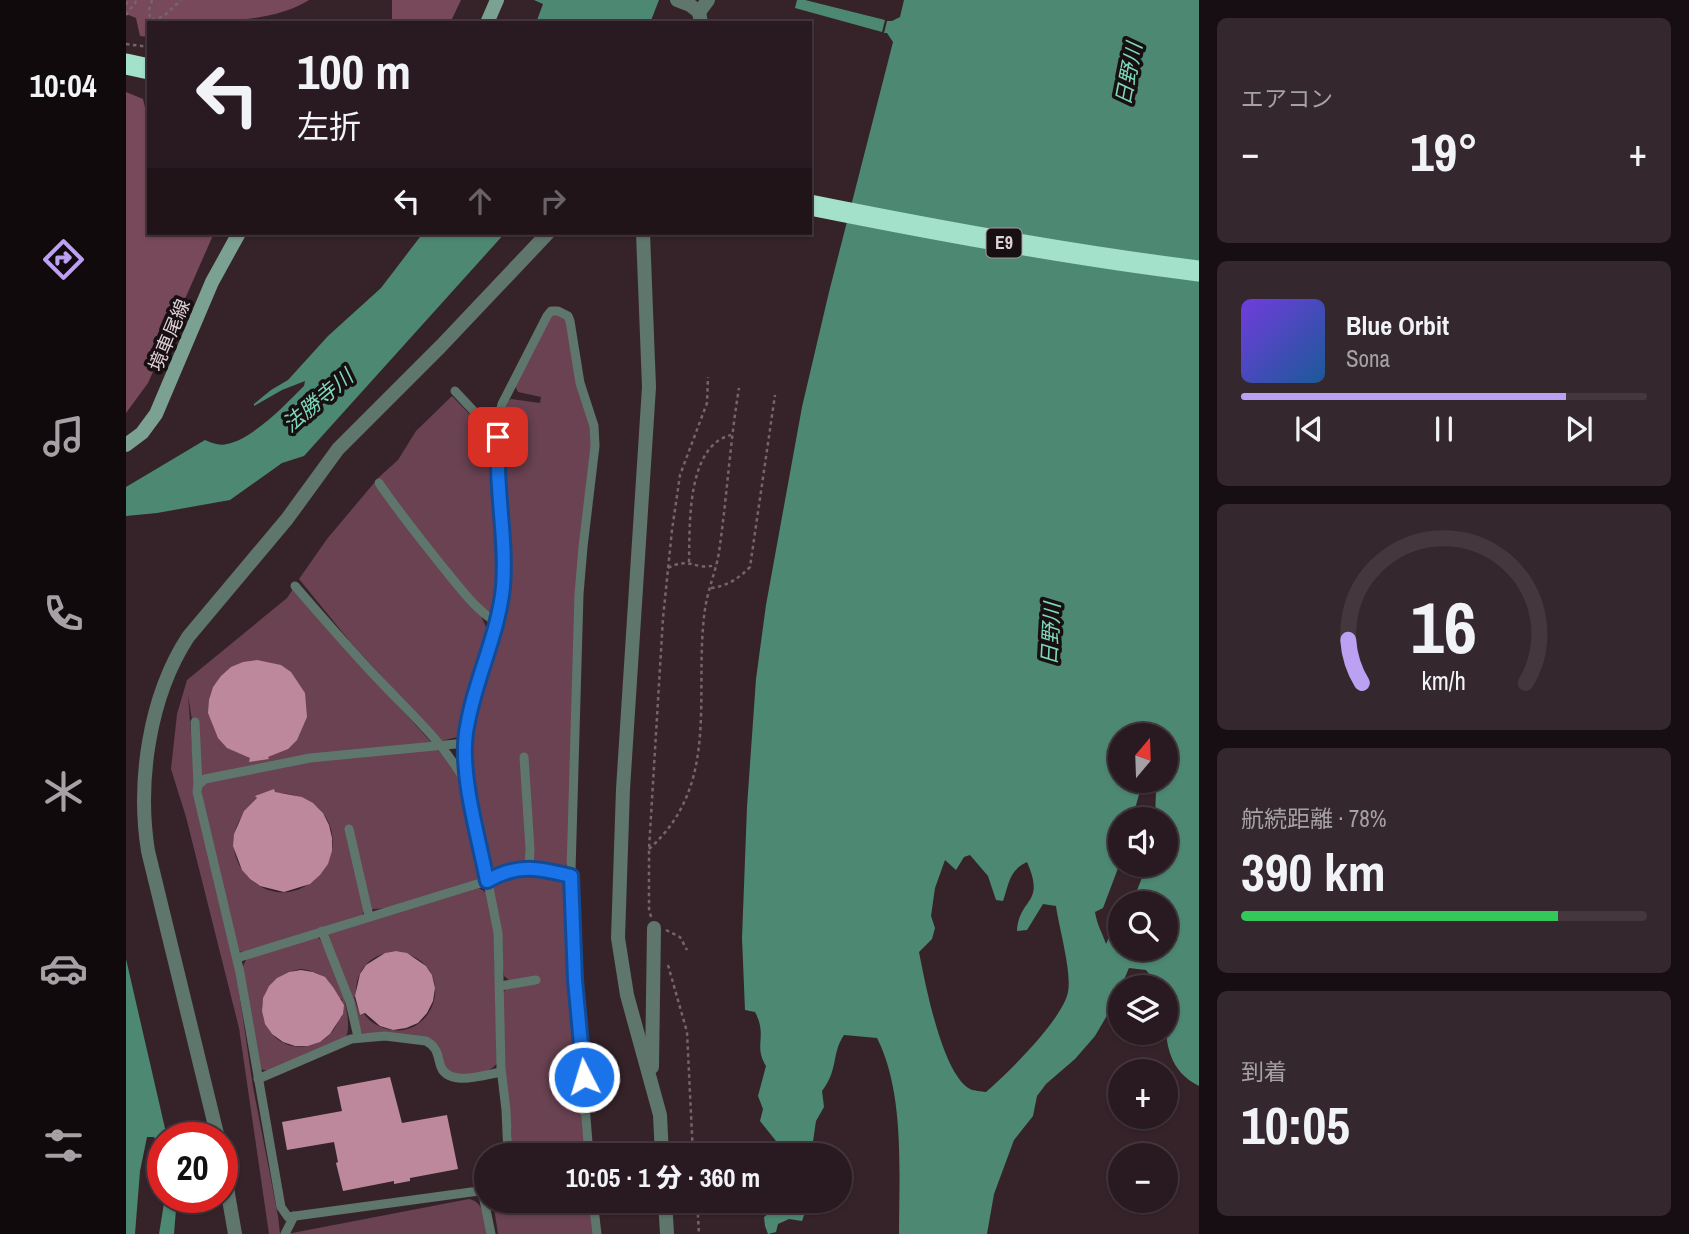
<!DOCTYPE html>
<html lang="ja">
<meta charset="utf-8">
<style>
body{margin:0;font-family:"Archivo Narrow","Noto Sans JP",sans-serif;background:#34272d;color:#f1f3f6;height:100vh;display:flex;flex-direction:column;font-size:26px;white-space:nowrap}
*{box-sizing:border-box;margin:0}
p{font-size:23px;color:#a5a1a5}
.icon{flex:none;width:38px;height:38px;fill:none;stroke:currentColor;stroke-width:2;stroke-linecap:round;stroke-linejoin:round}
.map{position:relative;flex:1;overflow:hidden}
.drawer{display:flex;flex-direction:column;gap:18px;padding:18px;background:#160e12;width:490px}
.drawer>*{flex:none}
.hud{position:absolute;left:21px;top:21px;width:665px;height:214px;border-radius:0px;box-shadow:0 2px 5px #0004,0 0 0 2px #44383e;background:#281a20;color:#f1f3f6;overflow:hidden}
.needle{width:46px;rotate:19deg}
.fabs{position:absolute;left:982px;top:723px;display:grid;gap:14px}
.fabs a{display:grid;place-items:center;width:70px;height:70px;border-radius:50%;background:#281a20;box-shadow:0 2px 5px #0004,0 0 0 2px #44383e;font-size:35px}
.speed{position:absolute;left:21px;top:1122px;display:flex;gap:14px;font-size:35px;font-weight:700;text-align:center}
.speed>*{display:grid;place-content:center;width:91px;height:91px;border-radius:50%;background:#281a20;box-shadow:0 2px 5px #0004,0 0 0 2px #44383e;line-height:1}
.speed .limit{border:10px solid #d22;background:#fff;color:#111}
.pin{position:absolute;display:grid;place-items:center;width:60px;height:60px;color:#fff;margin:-30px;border-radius:14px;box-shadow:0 4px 10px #0006}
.me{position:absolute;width:77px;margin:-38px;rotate:355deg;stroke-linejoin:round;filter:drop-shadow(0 0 5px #0008)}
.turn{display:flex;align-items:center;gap:24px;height:147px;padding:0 35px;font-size:32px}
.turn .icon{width:91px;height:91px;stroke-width:2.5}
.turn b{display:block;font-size:49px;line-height:60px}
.lanes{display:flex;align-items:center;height:66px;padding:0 35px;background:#0003;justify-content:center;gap:35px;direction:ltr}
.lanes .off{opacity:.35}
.big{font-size:52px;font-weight:800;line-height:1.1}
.drawer .tile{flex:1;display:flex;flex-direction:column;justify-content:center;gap:10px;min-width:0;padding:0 24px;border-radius:10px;background:#34272d}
.drawer .dial{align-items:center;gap:0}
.dial svg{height:182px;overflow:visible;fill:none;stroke:#44383e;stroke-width:7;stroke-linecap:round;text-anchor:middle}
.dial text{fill:#f1f3f6;stroke:none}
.song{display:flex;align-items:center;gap:21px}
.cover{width:84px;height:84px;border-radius:10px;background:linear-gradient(135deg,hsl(260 70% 55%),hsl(210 70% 35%))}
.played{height:7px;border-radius:4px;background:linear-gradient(90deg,#bca0f2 80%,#44383e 80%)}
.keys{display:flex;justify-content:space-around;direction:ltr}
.heat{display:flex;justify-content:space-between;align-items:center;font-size:38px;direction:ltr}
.charge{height:10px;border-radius:5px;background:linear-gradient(90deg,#34c759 78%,#44383e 0)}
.trip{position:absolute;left:348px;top:1143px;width:378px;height:70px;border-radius:35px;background:#281a20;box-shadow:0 2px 5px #0004,0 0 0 2px #44383e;font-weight:800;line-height:70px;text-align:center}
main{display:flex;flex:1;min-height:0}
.menu{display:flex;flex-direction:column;width:126px;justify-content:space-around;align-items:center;background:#100a0d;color:#a5a1a5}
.menu .icon{width:49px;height:49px}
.menu .on{color:#bca0f2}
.menu b{font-size:32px;color:#f1f3f6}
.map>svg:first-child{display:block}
</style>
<main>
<nav class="menu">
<b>10:04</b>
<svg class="icon on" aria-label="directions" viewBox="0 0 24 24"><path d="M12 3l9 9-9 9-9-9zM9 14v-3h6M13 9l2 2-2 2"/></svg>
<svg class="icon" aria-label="music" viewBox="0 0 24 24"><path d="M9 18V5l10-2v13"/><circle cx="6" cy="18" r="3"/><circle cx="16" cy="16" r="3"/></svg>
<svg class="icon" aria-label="phone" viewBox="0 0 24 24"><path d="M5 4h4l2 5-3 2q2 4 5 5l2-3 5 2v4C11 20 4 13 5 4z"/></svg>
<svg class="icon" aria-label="climate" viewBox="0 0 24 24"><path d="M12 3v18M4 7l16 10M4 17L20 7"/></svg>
<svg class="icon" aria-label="car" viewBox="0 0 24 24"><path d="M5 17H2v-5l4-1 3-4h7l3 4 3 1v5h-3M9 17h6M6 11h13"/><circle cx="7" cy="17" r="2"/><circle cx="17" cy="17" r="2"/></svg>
<svg class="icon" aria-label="filters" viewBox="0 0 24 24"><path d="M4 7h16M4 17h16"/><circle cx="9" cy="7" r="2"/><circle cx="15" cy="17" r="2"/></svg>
</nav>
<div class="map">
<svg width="1073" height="1234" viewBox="0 0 1073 1234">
<rect width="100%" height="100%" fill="#36232a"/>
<g fill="#6a4252" fill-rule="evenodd">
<path d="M429 313 440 320 466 432V452L458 513 442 863 436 869 410 867 401 859 395 866 369 873 364 872 347 797 343 733 376 608 375 420 382 401 385 399 414 403 415 397 392 392 389 386 423 319Z"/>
<path d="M326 396 357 428 369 444 373 585 368 611 359 612 275 512 251 479 272 460 290 431Z"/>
<path d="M248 483 355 616 362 631V640L336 736 315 741 226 644 173 579 201 539Z"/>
<path d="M167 589 305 742 182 756 75 778 62 695 68 774 107 951 127 1087 152 1216 154 1234H143L113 1028 60 817 45 769 51 714 61 680 161 598Z"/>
<path d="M309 748C346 779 348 829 357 874L353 881 261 908 238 910 236 916 116 952 113 951 81 831 75 788 79 783 186 761ZM148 790 150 793C182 793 211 814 206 849 204 862 197 873 187 881 138 921 71 846 132 799L130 797Z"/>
<path d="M397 871 436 877 442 883 461 1155H386V1135L378 1076 377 993 380 989 412 984V976L383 980 378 976 366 885 368 881Z"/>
<path d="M353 888 361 893 368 933 371 1063C364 1076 332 1078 319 1071L313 1046 305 1040 236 1033 201 937 202 934ZM270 951C335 962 310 1042 261 1029 251 1026 244 1022 238 1014L234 1015 228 997 230 996C229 970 244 954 270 951Z"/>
<path d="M192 937C205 953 231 1020 219 1039L142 1071 134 1069 116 968 122 956ZM175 969C195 972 206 980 213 1000L216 999V1017L213 1018C210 1030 201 1040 188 1044 137 1062 109 981 175 969Z"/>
<path d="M343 1199C359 1202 358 1220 361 1234H161Z"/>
<path d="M367 1201H465L468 1234H372Z"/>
</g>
<g fill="#78495b">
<path d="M0 0H183C145 25 68 23 23 23V37L14 36 10 18 0 14Z"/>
<path d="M266 0H335L324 23H266Z"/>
<path d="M0 92 17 99 23 124V233H88L22 383 0 413Z"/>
</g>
<g fill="#4d8873" fill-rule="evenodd">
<path d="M408 0H533L524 23H410L417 4Z"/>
<path d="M671 0H679L759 20 756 32 669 8Z"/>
<path d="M778 0H1073V1086C1033 1066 1040 1025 1040 987H1033L1020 970 1003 968 986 1007 969 1036 949 1059 920 1084 911 1096 907 1116 888 1140 868 1194 861 1234H773C773 1173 779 1093 751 1038L718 1035C705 1054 713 1069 696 1091L698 1107 690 1121 685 1155H652L650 1141 634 1121 637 1109 632 1096 640 1066C627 1046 642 1036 629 1012L619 1010 616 938 621 807 630 679 640 605 676 407 703 292 767 42 761 33H758L761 21H766L774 17ZM994 735H1040V780L1028 781 1030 791 1029 819H1040V864L1021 865 1006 903H1040V948H994V929L984 935 980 944C976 932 971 925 969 912L977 908 994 863V819H1006L1017 781 994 780ZM844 855 862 876 870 900 877 901C883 884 883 870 901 862 920 905 893 897 891 931L901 930 917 904 930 906C933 928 946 972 942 992 937 1019 882 1073 860 1092 855 1091 848 1091 844 1089 816 1074 799 982 793 952L806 939 809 928 805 916 809 888 819 860 830 870 838 857Z"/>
<path d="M297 233H379L178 456 156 463 104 500 31 513 0 516V487L79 440C86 443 93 446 101 444 127 439 160 404 178 386L179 381 156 390 128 406V404L145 390 162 380 202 336 255 288Z"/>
<path d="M0 959 41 1137 37 1138V1156L28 1137H21L14 1171 9 1234H0Z"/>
<path d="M39 1197H51L48 1234H33Z"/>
<path d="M660 1201H683L676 1221 663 1219 652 1224 650 1232 642 1234 639 1226 638 1217 646 1211 656 1213 661 1205Z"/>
</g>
<g fill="#bd889c">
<path d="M131 660 155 665 165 672 179 693 181 717 171 740 162 749 142 757 143 759 123 762 124 758 101 748 92 738 82 713 83 700 87 687 95 676 105 667 117 662Z"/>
<path d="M148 789 149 792 176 797 187 803 197 813 203 825 206 838V851L202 864 194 875 184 884 158 892 134 886 124 879 116 870 107 846 108 834 118 811 131 798 129 796Z"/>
<path d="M270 951 281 953 300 966 306 975 309 988 307 1001 301 1013 292 1023 280 1028 267 1030 254 1026 239 1013 234 1015 229 996 234 974 240 965 259 953Z"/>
<path d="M175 970 187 972 199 977 207 987 218 1005 217 1014 204 1034 194 1042 182 1046H169L157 1042 146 1034 139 1024 136 1011 137 998 143 986 151 978 163 972Z"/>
<path d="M264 1077 276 1123 321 1115 332 1169 284 1178V1181L268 1184V1181L217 1191 210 1163 212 1162 208 1142 161 1150 156 1122 216 1111 211 1087Z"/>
</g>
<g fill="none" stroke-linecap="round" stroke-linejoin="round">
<g stroke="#75646b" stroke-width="2.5" stroke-dasharray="3.5 3.5" stroke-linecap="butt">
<path d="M26 0 23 10 24 18 29 20 39 15 55 0"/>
<path d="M0 5 2 0"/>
<path d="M0 15 11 0"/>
<path d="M0 44 23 47"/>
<path d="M563 562C564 526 560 446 605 435"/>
<path d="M542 568C565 556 568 571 590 565"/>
<path d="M585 588C601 586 612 579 624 567L649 395"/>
<path d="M523 849C596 784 567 694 579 609 582 589 590 571 593 552 601 497 604 442 613 388"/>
<path d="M525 917 523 909V849L537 618 546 530 554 475 581 403 582 377"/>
<path d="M540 930 554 937 561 950"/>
<path d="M542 965 561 1032 567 1155"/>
<path d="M571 1200 573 1234"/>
</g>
<g stroke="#5e766c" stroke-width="9">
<path d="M329 391 372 437"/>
<path d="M253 483C274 514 297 542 320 571 335 589 349 609 370 622"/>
<path d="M169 586C197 618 225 651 255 682 286 715 320 745 341 785"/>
<path d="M69 722 72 785"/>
<path d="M340 743 184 758 79 779 72 785 71 792 114 973 155 1207 162 1217 360 1190"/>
<path d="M398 757 404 849 403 868"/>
<path d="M223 829 243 916"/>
<path d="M196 931 224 1002 232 1037"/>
<path d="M111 958 361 881C392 863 413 868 445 876"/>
<path d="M374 986 410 980"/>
<path d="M132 1079 225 1039 259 1036 300 1041C311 1047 311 1053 314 1064 320 1088 358 1075 375 1072"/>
<path d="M382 1155 380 1110 375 1068 372 933 344 791 340 736 352 684 364 648 376 591 371 443 373 416 376 404 421 316 425 311H432L442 316 444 321 454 383 468 426 469 446 457 547 453 594 445 871 449 980 463 1155"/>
<path d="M360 1181 356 1190 365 1234"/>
<path d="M467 1200 471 1234"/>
<path d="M159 1234 168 1216"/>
</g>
<g stroke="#5e766c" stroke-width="14">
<path d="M551 0 564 5 573 12 575 23"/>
<path d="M573 12 582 0"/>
<path d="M517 233 523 387 497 789 492 938 501 995 534 1115 536 1155"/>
<path d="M526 1067 528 928"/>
<path d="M92 1138 22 851C11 782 23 697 62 637L161 519 212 449 315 346 422 233"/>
<path d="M96 1159 109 1234"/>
<path d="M539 1200 541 1234"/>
</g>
<g stroke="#7aa192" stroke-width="14">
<path d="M361 23 371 0"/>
<path d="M0 445 16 433 30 414 86 282 113 233"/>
</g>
<g stroke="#a4e1ca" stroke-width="21">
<path d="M0 64 23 69"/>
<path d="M684 205C813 231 942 255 1073 271"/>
</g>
</g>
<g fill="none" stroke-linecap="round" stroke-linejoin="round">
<defs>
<path id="route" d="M372 437C369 487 381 538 377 587 372 637 347 683 340 733 334 777 353 838 361 881 392 863 413 868 445 876L449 980 458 1077"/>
</defs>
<use href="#route" stroke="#114b97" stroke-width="18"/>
<use href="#route" stroke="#1a73e8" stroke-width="12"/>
</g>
<g text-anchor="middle" stroke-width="7" stroke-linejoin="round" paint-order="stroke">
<rect fill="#180f13" stroke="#a3989c" stroke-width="2" x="860.5" y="228.5" width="35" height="29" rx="5"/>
<g font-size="18" font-weight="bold" fill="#dfd2d7">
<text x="878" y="249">E9</text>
</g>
<g font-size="19" fill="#dfd2d7" stroke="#180f13">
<text transform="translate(43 335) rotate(-67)" y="7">境車尾線</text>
</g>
<g font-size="21" font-style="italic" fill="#7dd9b9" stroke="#180f13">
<text transform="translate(1003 74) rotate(-79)" y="7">日野川</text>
<text transform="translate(192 401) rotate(-40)" y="7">法勝寺川</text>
<text transform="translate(925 634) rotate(-87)" y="7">日野川</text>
</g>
</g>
</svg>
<div class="fabs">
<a><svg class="needle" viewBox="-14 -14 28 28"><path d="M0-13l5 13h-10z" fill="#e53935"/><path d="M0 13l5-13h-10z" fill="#a5a1a5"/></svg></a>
<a><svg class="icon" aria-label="sound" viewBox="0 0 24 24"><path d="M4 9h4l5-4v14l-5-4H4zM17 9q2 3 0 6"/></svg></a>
<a><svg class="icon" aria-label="search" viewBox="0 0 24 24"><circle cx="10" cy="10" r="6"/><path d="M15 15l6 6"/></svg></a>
<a><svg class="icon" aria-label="layers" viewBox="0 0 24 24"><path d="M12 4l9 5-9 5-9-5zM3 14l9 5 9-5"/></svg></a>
<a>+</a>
<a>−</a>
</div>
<div class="speed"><div class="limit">20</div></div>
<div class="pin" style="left:372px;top:437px;background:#d93025"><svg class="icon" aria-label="arrive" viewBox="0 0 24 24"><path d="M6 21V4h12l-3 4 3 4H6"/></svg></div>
<svg class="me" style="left:458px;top:1077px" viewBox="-20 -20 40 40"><circle r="17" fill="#1a73e8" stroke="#fff" stroke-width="3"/><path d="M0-11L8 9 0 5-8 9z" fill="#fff"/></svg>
<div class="trip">10:05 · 1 分 · 360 m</div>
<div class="hud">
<div class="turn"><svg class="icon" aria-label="left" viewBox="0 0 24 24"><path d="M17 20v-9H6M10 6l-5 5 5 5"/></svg><div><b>100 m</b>左折</div></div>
<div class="lanes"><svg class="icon" aria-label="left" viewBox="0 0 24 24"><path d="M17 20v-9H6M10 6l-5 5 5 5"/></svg><svg class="icon off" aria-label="ahead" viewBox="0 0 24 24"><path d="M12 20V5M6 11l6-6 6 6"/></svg><svg class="icon off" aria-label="right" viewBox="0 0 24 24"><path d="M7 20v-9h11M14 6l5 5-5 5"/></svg></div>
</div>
</div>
<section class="drawer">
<div class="tile"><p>エアコン</p>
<div class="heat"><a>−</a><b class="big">19°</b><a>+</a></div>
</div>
<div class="tile">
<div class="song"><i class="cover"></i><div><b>Blue Orbit</b><p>Sona</p></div></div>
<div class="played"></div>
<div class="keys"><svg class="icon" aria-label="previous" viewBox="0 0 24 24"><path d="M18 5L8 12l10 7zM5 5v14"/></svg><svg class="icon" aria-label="pause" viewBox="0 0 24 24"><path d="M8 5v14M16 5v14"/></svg><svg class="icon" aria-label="next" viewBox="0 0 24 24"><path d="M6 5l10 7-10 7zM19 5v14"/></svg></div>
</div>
<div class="tile dial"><svg viewBox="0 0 100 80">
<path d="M14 69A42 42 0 1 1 86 69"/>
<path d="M14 69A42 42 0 0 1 8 50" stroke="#bca0f2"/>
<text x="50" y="56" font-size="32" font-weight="700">16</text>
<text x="50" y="72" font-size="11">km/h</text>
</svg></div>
<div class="tile"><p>航続距離 · 78%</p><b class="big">390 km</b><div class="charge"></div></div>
<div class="tile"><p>到着</p><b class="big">10:05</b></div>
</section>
</main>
